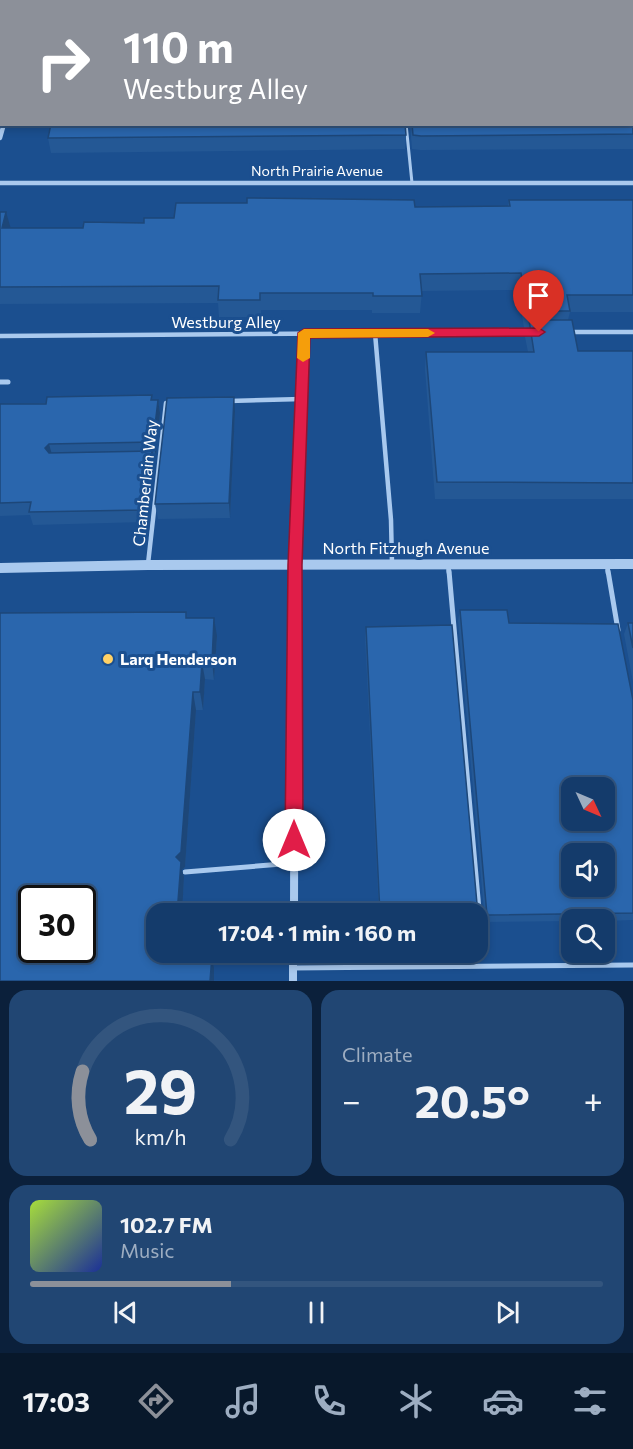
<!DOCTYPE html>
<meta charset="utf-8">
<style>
body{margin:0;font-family:Commissioner,sans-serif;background:#214673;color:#f1f3f6;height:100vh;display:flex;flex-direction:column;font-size:22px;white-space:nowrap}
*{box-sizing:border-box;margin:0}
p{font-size:20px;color:#9dadc1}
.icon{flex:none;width:33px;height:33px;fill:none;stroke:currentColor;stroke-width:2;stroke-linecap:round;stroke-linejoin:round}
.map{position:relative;height:981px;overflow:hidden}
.panel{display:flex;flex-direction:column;gap:9px;padding:9px;background:#0b203b;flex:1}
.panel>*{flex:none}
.top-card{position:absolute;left:0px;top:0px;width:633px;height:126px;box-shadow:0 3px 9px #0003,0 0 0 2px #33557e;background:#8c9099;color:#fff;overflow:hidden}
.needle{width:39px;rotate:134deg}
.fabs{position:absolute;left:561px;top:777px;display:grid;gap:12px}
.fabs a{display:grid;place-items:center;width:54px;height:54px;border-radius:12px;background:#143b6b;box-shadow:0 3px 9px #0003,0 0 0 2px #33557e;font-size:30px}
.speed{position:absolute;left:18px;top:885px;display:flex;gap:12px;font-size:30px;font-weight:700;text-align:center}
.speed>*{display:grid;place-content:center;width:78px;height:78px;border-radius:50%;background:#143b6b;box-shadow:0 3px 9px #0003,0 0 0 2px #33557e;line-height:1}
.speed .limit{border:3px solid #111;border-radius:9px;background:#fff;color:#111}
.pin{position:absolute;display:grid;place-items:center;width:51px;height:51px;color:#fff;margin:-62px -26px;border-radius:50% 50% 50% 0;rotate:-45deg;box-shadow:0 0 6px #0007}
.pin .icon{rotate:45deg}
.me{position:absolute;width:66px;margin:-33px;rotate:0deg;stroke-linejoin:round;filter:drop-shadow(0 0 4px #0008)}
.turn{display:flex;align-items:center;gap:21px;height:126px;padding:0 24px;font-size:27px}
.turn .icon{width:78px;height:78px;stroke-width:2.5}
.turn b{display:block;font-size:42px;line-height:51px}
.big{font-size:45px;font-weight:700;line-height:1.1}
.panel .widget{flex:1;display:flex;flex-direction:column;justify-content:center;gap:9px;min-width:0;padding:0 21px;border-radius:18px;background:#214673}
.panel .dial{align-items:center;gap:0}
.dial svg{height:156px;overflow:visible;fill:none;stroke:#33557e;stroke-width:7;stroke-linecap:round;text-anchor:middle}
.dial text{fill:#f1f3f6;stroke:none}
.song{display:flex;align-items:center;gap:18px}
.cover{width:72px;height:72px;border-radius:9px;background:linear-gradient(135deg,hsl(80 70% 55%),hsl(230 70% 35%))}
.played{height:6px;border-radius:3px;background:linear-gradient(90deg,#8c9099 35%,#33557e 35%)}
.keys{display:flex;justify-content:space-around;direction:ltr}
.heat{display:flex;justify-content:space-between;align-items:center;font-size:33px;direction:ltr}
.panel .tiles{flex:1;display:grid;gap:9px;grid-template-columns:1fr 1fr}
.widget:last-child{grid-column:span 2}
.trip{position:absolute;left:146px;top:903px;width:342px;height:60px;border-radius:18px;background:#143b6b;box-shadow:0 3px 9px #0003,0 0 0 2px #33557e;font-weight:700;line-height:60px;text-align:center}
.tab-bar{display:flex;height:96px;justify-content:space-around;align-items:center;background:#08182b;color:#9dadc1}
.tab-bar .icon{width:42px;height:42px}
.tab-bar .on{color:#8c9099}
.tab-bar b{font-size:27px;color:#f1f3f6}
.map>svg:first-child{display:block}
</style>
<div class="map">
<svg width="633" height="981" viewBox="0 0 633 981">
<rect width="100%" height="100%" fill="#1b4f8f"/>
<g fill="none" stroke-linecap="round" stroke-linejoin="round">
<path stroke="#a9c9ee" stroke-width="3" d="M406 124 412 183"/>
<g stroke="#a9c9ee" stroke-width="4.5">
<path d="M570 332H633"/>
<path d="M375 333 391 520 392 564"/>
<path d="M0 336 531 332"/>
<path d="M229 401 302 399"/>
<path d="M148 564 166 403"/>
<path d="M607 564 608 573"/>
<path d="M448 565 449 573"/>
</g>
<g stroke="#a9c9ee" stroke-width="5">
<path d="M449 571 480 921"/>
<path d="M608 571 618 630"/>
<path d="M185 872 294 863"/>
<path d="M293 968 633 965"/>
</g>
<g stroke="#a9c9ee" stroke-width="4.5">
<path d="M0 138 4 124"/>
<path d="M0 183H633"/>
</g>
<g stroke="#a9c9ee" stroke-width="5">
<path d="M0 382H8"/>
<path d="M295 573 305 334"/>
</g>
<g stroke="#a9c9ee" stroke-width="8">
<path d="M294 914 295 571"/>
<path d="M293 952V981"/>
</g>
<path fill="#a9c9ee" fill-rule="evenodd" d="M633 559V569L148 570 0 573V563L148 560Z"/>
</g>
<g fill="#245895">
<path d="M84 0H633V149L420 150 412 149 410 124H632Z"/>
<path d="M406 135 405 149 51 153 48 138Z"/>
<path d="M509 200H633V312H570L568 320 578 351H633V499H435L425 369 426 352H528L525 337 527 328H524L518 290 422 291 420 313H372V310H261V317H219L218 303 0 304V212L11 228H83L144 223 174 218 415 207 508 206Z"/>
<path d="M158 400 160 413 156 456H153L155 465 148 520H145V522L33 525 30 515 0 516V404Z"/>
<path d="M235 412 230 518 158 519 155 504Z"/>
<path d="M460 610 509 623 633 700V920L604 921V920H572V921L485 922 458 621Z"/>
<path d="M186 612 187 618 217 636 214 680 205 679 203 710H196L185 867 182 870 184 877 182 914H156V952H179V956H212L214 968V981H0Z"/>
<path d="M628 623H633V682L624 634Z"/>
<path d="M366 627 478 915 477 918V914H379L365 637Z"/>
</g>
<g fill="#1d4779">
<path d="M6 212 11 229 2 228Z"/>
<path d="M234 397 235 412 230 518 229 503Z"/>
<path d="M158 400 160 413 156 456 153 442Z"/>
<path d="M49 444 53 458 45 448Z"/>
<path d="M152 451 155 465 148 520 146 507Z"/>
<path d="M214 618 217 636 214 680 212 662Z"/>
<path d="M202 662 205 679 203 710 200 692Z"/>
<path d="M193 692 196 710 185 867 182 870 184 877 182 914H177L176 857Z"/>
<path d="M174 952H179L178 969 174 956Z"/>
<path d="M212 956 214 968V981H210Z"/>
</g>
<g fill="#2a66ad" stroke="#1d4779" stroke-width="1.5" fill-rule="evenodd">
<path d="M85 0H633V134L421 136 413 135 412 124H632V2H85Z"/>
<path d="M51 124H405L406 135 48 138Z"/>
<path d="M247 198 414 200 415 207 510 206 509 200H633V295H567L570 311H527L521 273 420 274 422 296H373V293H260V300H218L219 286 0 287V212H6L2 228H83L84 222 144 223V218H174L176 203H247Z"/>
<path d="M529 320H572L578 351H633V483L437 482 426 352H534Z"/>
<path d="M152 395 151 400H158L153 442 49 444 45 448 49 453 152 451 146 507H142V510L29 512 31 502 0 503V404H46L47 397Z"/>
<path d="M234 397 229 503 155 504 167 398Z"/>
<path d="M460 610H507L509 623 618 624 633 700V913L487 915ZM572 788H604V820H572ZM572 854H604V886H572Z"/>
<path d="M186 612V618H214L212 662H202L200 692H193L181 852 176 857 181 862 177 914H156V952H174V956H212L210 981H0V613ZM32 898H82V950H32Z"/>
<path d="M628 623H633V648Z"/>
<path d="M452 625 478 915H477V914H380L366 627Z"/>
</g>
<path fill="#e11d48" stroke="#92132f" stroke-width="1.5" d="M539 328 545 332 539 336 310 338 302 565 303 840 300 846 294 849 288 846 285 840 288 565 298 333 304 329Z"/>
<path fill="#f59e0b" d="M304 329H428L435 333 428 337 310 338V358L303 362 297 358 298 333Z"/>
<circle fill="#ffd166" stroke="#1b4f8f" stroke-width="2" cx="108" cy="659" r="6"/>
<g text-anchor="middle" stroke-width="6" stroke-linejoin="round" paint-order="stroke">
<g font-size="14" fill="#fff" stroke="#1b4f8f">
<text x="317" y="176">North Prairie Avenue</text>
</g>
<g font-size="16" fill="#fff" stroke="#1b4f8f">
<text x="226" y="328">Westburg Alley</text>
<text transform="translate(145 483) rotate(-84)" y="6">Chamberlain Way</text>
<text x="406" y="554">North Fitzhugh Avenue</text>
</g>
<g font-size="16" font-weight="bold" fill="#fff" stroke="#1b4f8f" text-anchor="start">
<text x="120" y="665">Larq Henderson</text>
</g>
</g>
</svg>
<div class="fabs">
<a><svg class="needle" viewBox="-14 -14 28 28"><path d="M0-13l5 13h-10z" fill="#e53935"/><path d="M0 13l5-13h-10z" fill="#9dadc1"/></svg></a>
<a><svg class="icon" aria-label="sound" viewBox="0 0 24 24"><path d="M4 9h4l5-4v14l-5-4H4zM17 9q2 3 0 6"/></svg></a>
<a><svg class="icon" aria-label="search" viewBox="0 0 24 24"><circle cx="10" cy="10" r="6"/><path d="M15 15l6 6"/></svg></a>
</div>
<div class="speed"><div class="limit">30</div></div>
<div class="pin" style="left:539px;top:332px;background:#d93025"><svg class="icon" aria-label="arrive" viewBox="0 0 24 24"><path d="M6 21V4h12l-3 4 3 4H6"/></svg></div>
<svg class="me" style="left:294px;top:840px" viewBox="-20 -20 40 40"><circle r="19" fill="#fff"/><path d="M0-13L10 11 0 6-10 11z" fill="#e11d48"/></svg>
<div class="trip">17:04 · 1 min · 160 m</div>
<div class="top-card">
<div class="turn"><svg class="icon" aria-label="right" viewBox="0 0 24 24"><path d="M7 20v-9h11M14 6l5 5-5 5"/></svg><div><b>110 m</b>Westburg Alley</div></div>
</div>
</div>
<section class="panel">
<div class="tiles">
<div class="widget dial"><svg viewBox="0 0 100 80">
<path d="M14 69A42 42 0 1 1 86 69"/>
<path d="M14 69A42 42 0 0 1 10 34" stroke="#8c9099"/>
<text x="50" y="56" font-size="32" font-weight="700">29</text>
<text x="50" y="72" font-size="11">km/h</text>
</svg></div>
<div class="widget"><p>Climate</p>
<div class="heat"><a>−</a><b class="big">20.5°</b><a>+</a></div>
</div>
<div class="widget">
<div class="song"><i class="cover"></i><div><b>102.7 FM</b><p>Music</p></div></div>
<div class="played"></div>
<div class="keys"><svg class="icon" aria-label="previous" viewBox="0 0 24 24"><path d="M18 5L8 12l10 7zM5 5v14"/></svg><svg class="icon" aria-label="pause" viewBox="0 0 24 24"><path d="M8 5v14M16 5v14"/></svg><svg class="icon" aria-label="next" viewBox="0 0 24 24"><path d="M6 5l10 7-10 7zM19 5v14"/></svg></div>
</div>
</div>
</section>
<nav class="tab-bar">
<b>17:03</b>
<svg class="icon on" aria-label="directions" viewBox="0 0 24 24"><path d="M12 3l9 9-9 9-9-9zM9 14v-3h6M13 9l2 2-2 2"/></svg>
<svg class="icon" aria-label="music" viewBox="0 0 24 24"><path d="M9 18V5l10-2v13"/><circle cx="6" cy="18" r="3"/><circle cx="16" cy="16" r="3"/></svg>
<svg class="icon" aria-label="phone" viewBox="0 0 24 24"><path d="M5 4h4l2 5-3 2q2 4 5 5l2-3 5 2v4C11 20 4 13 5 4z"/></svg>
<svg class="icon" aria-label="climate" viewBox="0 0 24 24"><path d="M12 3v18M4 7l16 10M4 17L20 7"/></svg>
<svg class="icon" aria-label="car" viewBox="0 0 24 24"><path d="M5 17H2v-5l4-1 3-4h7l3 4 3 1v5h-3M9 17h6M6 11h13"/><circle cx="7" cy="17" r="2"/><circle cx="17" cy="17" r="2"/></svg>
<svg class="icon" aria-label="filters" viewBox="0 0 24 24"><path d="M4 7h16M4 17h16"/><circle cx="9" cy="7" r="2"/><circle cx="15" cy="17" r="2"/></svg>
</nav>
